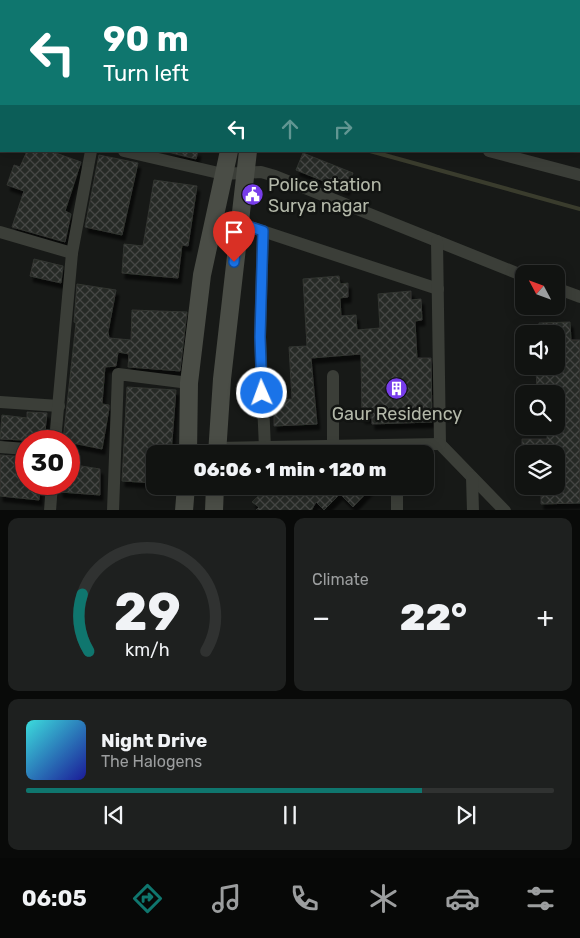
<!DOCTYPE html>
<meta charset="utf-8">
<style>
body{margin:0;font-family:Rubik,sans-serif;background:#1e201f;color:#f1f3f6;height:100vh;display:flex;flex-direction:column;font-size:19px;white-space:nowrap}
*{box-sizing:border-box;margin:0}
p{font-size:16px;color:#9c9e9f}
.icon{flex:none;width:28px;height:28px;fill:none;stroke:currentColor;stroke-width:2;stroke-linecap:round;stroke-linejoin:round}
.map{position:relative;height:510px;overflow:hidden}
.details{display:flex;flex-direction:column;gap:8px;padding:8px;background:#090a09;flex:1}
.details>*{flex:none}
.guide{position:absolute;left:0px;top:0px;width:580px;height:152px;box-shadow:0 2px 12px #0003,0 0 0 1px #303231;background:#0f766e;color:#fff;overflow:hidden}
.needle{width:32px;rotate:311deg}
.buttons{position:absolute;left:515px;top:265px;display:grid;gap:10px}
.buttons a{display:grid;place-items:center;width:50px;height:50px;border-radius:10px;background:#111311;box-shadow:0 2px 12px #0003,0 0 0 1px #303231;font-size:25px}
.speed{position:absolute;left:15px;top:430px;display:flex;gap:10px;font-size:25px;font-weight:700;text-align:center}
.speed>*{display:grid;place-content:center;width:65px;height:65px;border-radius:50%;background:#111311;box-shadow:0 2px 12px #0003,0 0 0 1px #303231;line-height:1}
.speed .limit{border:8px solid #d22;background:#fff;color:#111}
.pin{position:absolute;display:grid;place-items:center;width:42px;height:42px;color:#fff;margin:-51px -21px;border-radius:50% 50% 50% 0;rotate:-45deg;box-shadow:0 0 5px #0007}
.pin .icon{rotate:45deg}
.me{position:absolute;width:55px;margin:-28px;rotate:358deg;stroke-linejoin:round;filter:drop-shadow(0 0 4px #0008)}
.turn{display:flex;align-items:center;gap:18px;height:105px;padding:0 20px;font-size:22px}
.turn .icon{width:65px;height:65px;stroke-width:2.5}
.turn b{display:block;font-size:35px;line-height:42px}
.lanes{display:flex;align-items:center;height:48px;padding:0 20px;background:#0003;justify-content:center;gap:25px;direction:ltr}
.lanes .off{opacity:.35}
.big{font-size:38px;font-weight:800;line-height:1.1}
.details .widget{flex:1;display:flex;flex-direction:column;justify-content:center;gap:8px;min-width:0;padding:0 18px;border-radius:10px;background:#1e201f}
.details .dial{align-items:center;gap:0}
.dial svg{height:130px;overflow:visible;fill:none;stroke:#303231;stroke-width:7;stroke-linecap:round;text-anchor:middle}
.dial text{fill:#f1f3f6;stroke:none}
.song{display:flex;align-items:center;gap:15px}
.cover{width:60px;height:60px;border-radius:8px;background:linear-gradient(135deg,hsl(180 70% 55%),hsl(240 70% 35%))}
.played{height:5px;border-radius:2px;background:linear-gradient(90deg,#0f766e 75%,#303231 75%)}
.keys{display:flex;justify-content:space-around;direction:ltr}
.heat{display:flex;justify-content:space-between;align-items:center;font-size:28px;direction:ltr}
.details .tiles{flex:1;display:grid;gap:8px;grid-template-columns:1fr 1fr}
.widget:last-child{grid-column:span 2}
.trip{position:absolute;left:146px;top:445px;width:288px;height:50px;border-radius:10px;background:#111311;box-shadow:0 2px 12px #0003,0 0 0 1px #303231;font-weight:800;line-height:50px;text-align:center}
.tab-bar{display:flex;height:80px;justify-content:space-around;align-items:center;background:#070807;color:#9c9e9f}
.tab-bar .icon{width:35px;height:35px}
.tab-bar .on{color:#0f766e}
.tab-bar b{font-size:22px;color:#f1f3f6}
.map>svg:first-child{display:block}
</style>
<div class="map">
<svg width="580" height="511" viewBox="0 0 580 511">
<defs>
<pattern id="building-cross-hatch" width="8" height="8" patternUnits="userSpaceOnUse" patternTransform="scale(1.25)"><rect width="8" height="8" fill="#282a27"/><path d="M0 0l8 8M0 8l8-8" fill="none" stroke="#454744"/></pattern>
<filter id="shadow"><feDropShadow dx="3" dy="5.5" stdDeviation="1" flood-color="#0009"/></filter>
</defs>
<rect width="100%" height="100%" fill="#171917"/>
<g fill="none" stroke-linecap="round" stroke-linejoin="round">
<g stroke="#3a3c2d" stroke-width="4">
<path d="M0 22 1 23"/>
<path d="M370 151 580 209"/>
</g>
</g>
<g fill="url(#building-cross-hatch)" stroke="#323531" filter="url(#shadow)">
<path d="M27 151H50L81 162 65 211 71 214 65 242 12 227 24 191 7 185 14 165 20 167Z"/>
<path d="M164 151H198L196 159Z"/>
<path d="M303 153 353 173 346 190 296 170Z"/>
<path d="M99 155 138 163 122 235 85 227Z"/>
<path d="M154 180 197 186 188 246 182 245 178 278 122 273 124 244 143 246Z"/>
<path d="M34 259 63 266 61 283 30 276Z"/>
<path d="M339 276 340 284 348 283V297L340 298 341 316 356 315 357 330 380 328 378 294 411 291V300L421 299 422 320 415 321 417 358H431L432 422 372 424V418H362L361 354 311 358 317 424 274 426V400L292 399 289 347 307 346 303 279Z"/>
<path d="M77 284 116 290 108 332 109 338 131 340 132 310 187 312 180 371 128 367 129 354 118 352 116 366 105 367 102 404 109 405V409L102 449 63 441 76 323 74 322Z"/>
<path d="M570 322 571 340H580V503L541 504V492H546V486H556V454H522V439H547V430H553V426H556V394H537L536 367 564 366V346L556 347V334H539V323Z"/>
<path d="M127 387 176 390 171 454H155V483L122 481Z"/>
<path d="M27 412 47 413 44 441 0 439 2 415 27 418Z"/>
<path d="M0 455 26 457V484H40L39 500 0 496Z"/>
<path d="M69 464 100 469V495L60 492V484H69Z"/>
<path d="M269 486H373L353 507 340 494 324 510 316 502 311 511H255L259 507 252 502Z"/>
</g>
<g fill="none" stroke-linecap="round" stroke-linejoin="round">
<g stroke="#3b3e38" stroke-width="12">
<path d="M6 0 10 1"/>
<path d="M216 0 220 1"/>
<path d="M445 0 449 1"/>
<path d="M463 1V0"/>
<path d="M534 1V0"/>
<path d="M579 87 580 84"/>
<path d="M579 99H580"/>
<path d="M0 114H1"/>
<path d="M124 151 223 174 261 172 275 176 524 276"/>
<path d="M489 151 580 175"/>
<path d="M238 223 438 289"/>
<path d="M263 231 260 337 265 448"/>
<path d="M0 232 72 253"/>
<path d="M437 241 440 444 505 511"/>
<path d="M556 288 580 297"/>
<path d="M333 376V446"/>
<path d="M0 402 59 406"/>
<path d="M55 441 72 253 91 151"/>
<path d="M0 447 26 449"/>
<path d="M217 448 440 444"/>
<path d="M472 477 473 511"/>
<path d="M397 486V511"/>
<path d="M50 511 52 484"/>
<path d="M113 511 118 374 189 383"/>
</g>
<g stroke="#4a4d46" stroke-width="18">
<path d="M283 1V0"/>
<path d="M298 1V0"/>
<path d="M188 454 189 383 202 275 229 151"/>
<path d="M217 454 222 379 248 151"/>
<path d="M184 511 186 486"/>
<path d="M214 511 215 486"/>
</g>
</g>
<g fill="none" stroke-linecap="round" stroke-linejoin="round">
<defs>
<path id="route" d="M234 262 238 223 263 231 260 337 262 393"/>
</defs>
<use href="#route" stroke="#114b97" stroke-width="12"/>
<use href="#route" stroke="#1a73e8" stroke-width="9"/>
</g>
<defs>
<symbol id="civic-disc" viewBox="-11 -11 22 22"><circle r="9.5" fill="#783deb" stroke="#121412"/><path d="M-.6-6.5H3V-4.5H.6V-3L4-1V1h2V6H-6V1h2V-1L-.6-3ZM-1.2 2.5V6h2.4V2.5Z" fill="#fff"/></symbol>
<symbol id="building-disc" viewBox="-11 -11 22 22"><circle r="9.5" fill="#783deb" stroke="#121412"/><path d="M-4-6H4V6H1V3H-1V6H-4ZM-2.5-4.3h1.7v1.8h-1.7ZM.8-4.3h1.7v1.8H.8ZM-2.5-1h1.7V.8h-1.7ZM.8-1h1.7V.8H.8Z" fill="#fff"/></symbol>
</defs>
<g fill-rule="evenodd">
<use href="#civic-disc" x="240" y="182" width="25" height="25"/>
<use href="#building-disc" x="384" y="376" width="25" height="25"/>
</g>
<g text-anchor="middle" stroke-width="5" stroke-linejoin="round" paint-order="stroke">
<g font-size="18" fill="#b3b8a9" stroke="#121412" text-anchor="start">
<text x="268" y="191">Police station<tspan x="268" dy="21">Surya nagar</tspan></text>
<text x="397" y="420" text-anchor="middle">Gaur Residency</text>
</g>
</g>
</svg>
<div class="buttons">
<a><svg class="needle" viewBox="-14 -14 28 28"><path d="M0-13l5 13h-10z" fill="#e53935"/><path d="M0 13l5-13h-10z" fill="#9c9e9f"/></svg></a>
<a><svg class="icon" aria-label="sound" viewBox="0 0 24 24"><path d="M4 9h4l5-4v14l-5-4H4zM17 9q2 3 0 6"/></svg></a>
<a><svg class="icon" aria-label="search" viewBox="0 0 24 24"><circle cx="10" cy="10" r="6"/><path d="M15 15l6 6"/></svg></a>
<a><svg class="icon" aria-label="layers" viewBox="0 0 24 24"><path d="M12 4l9 5-9 5-9-5zM3 14l9 5 9-5"/></svg></a>
</div>
<div class="speed"><div class="limit">30</div></div>
<div class="pin" style="left:234px;top:262px;background:#d93025"><svg class="icon" aria-label="arrive" viewBox="0 0 24 24"><path d="M6 21V4h12l-3 4 3 4H6"/></svg></div>
<svg class="me" style="left:262px;top:393px" viewBox="-20 -20 40 40"><circle r="17" fill="#1a73e8" stroke="#fff" stroke-width="3"/><path d="M0-11L8 9 0 5-8 9z" fill="#fff"/></svg>
<div class="trip">06:06 · 1 min · 120 m</div>
<div class="guide">
<div class="turn"><svg class="icon" aria-label="left" viewBox="0 0 24 24"><path d="M17 20v-9H6M10 6l-5 5 5 5"/></svg><div><b>90 m</b>Turn left</div></div>
<div class="lanes"><svg class="icon" aria-label="left" viewBox="0 0 24 24"><path d="M17 20v-9H6M10 6l-5 5 5 5"/></svg><svg class="icon off" aria-label="ahead" viewBox="0 0 24 24"><path d="M12 20V5M6 11l6-6 6 6"/></svg><svg class="icon off" aria-label="right" viewBox="0 0 24 24"><path d="M7 20v-9h11M14 6l5 5-5 5"/></svg></div>
</div>
</div>
<section class="details">
<div class="tiles">
<div class="widget dial"><svg viewBox="0 0 100 80">
<path d="M14 69A42 42 0 1 1 86 69"/>
<path d="M14 69A42 42 0 0 1 10 34" stroke="#0f766e"/>
<text x="50" y="56" font-size="32" font-weight="700">29</text>
<text x="50" y="72" font-size="11">km/h</text>
</svg></div>
<div class="widget"><p>Climate</p>
<div class="heat"><a>−</a><b class="big">22°</b><a>+</a></div>
</div>
<div class="widget">
<div class="song"><i class="cover"></i><div><b>Night Drive</b><p>The Halogens</p></div></div>
<div class="played"></div>
<div class="keys"><svg class="icon" aria-label="previous" viewBox="0 0 24 24"><path d="M18 5L8 12l10 7zM5 5v14"/></svg><svg class="icon" aria-label="pause" viewBox="0 0 24 24"><path d="M8 5v14M16 5v14"/></svg><svg class="icon" aria-label="next" viewBox="0 0 24 24"><path d="M6 5l10 7-10 7zM19 5v14"/></svg></div>
</div>
</div>
</section>
<nav class="tab-bar">
<b>06:05</b>
<svg class="icon on" aria-label="directions" viewBox="0 0 24 24"><path d="M12 3l9 9-9 9-9-9zM9 14v-3h6M13 9l2 2-2 2"/></svg>
<svg class="icon" aria-label="music" viewBox="0 0 24 24"><path d="M9 18V5l10-2v13"/><circle cx="6" cy="18" r="3"/><circle cx="16" cy="16" r="3"/></svg>
<svg class="icon" aria-label="phone" viewBox="0 0 24 24"><path d="M5 4h4l2 5-3 2q2 4 5 5l2-3 5 2v4C11 20 4 13 5 4z"/></svg>
<svg class="icon" aria-label="climate" viewBox="0 0 24 24"><path d="M12 3v18M4 7l16 10M4 17L20 7"/></svg>
<svg class="icon" aria-label="car" viewBox="0 0 24 24"><path d="M5 17H2v-5l4-1 3-4h7l3 4 3 1v5h-3M9 17h6M6 11h13"/><circle cx="7" cy="17" r="2"/><circle cx="17" cy="17" r="2"/></svg>
<svg class="icon" aria-label="filters" viewBox="0 0 24 24"><path d="M4 7h16M4 17h16"/><circle cx="9" cy="7" r="2"/><circle cx="15" cy="17" r="2"/></svg>
</nav>
